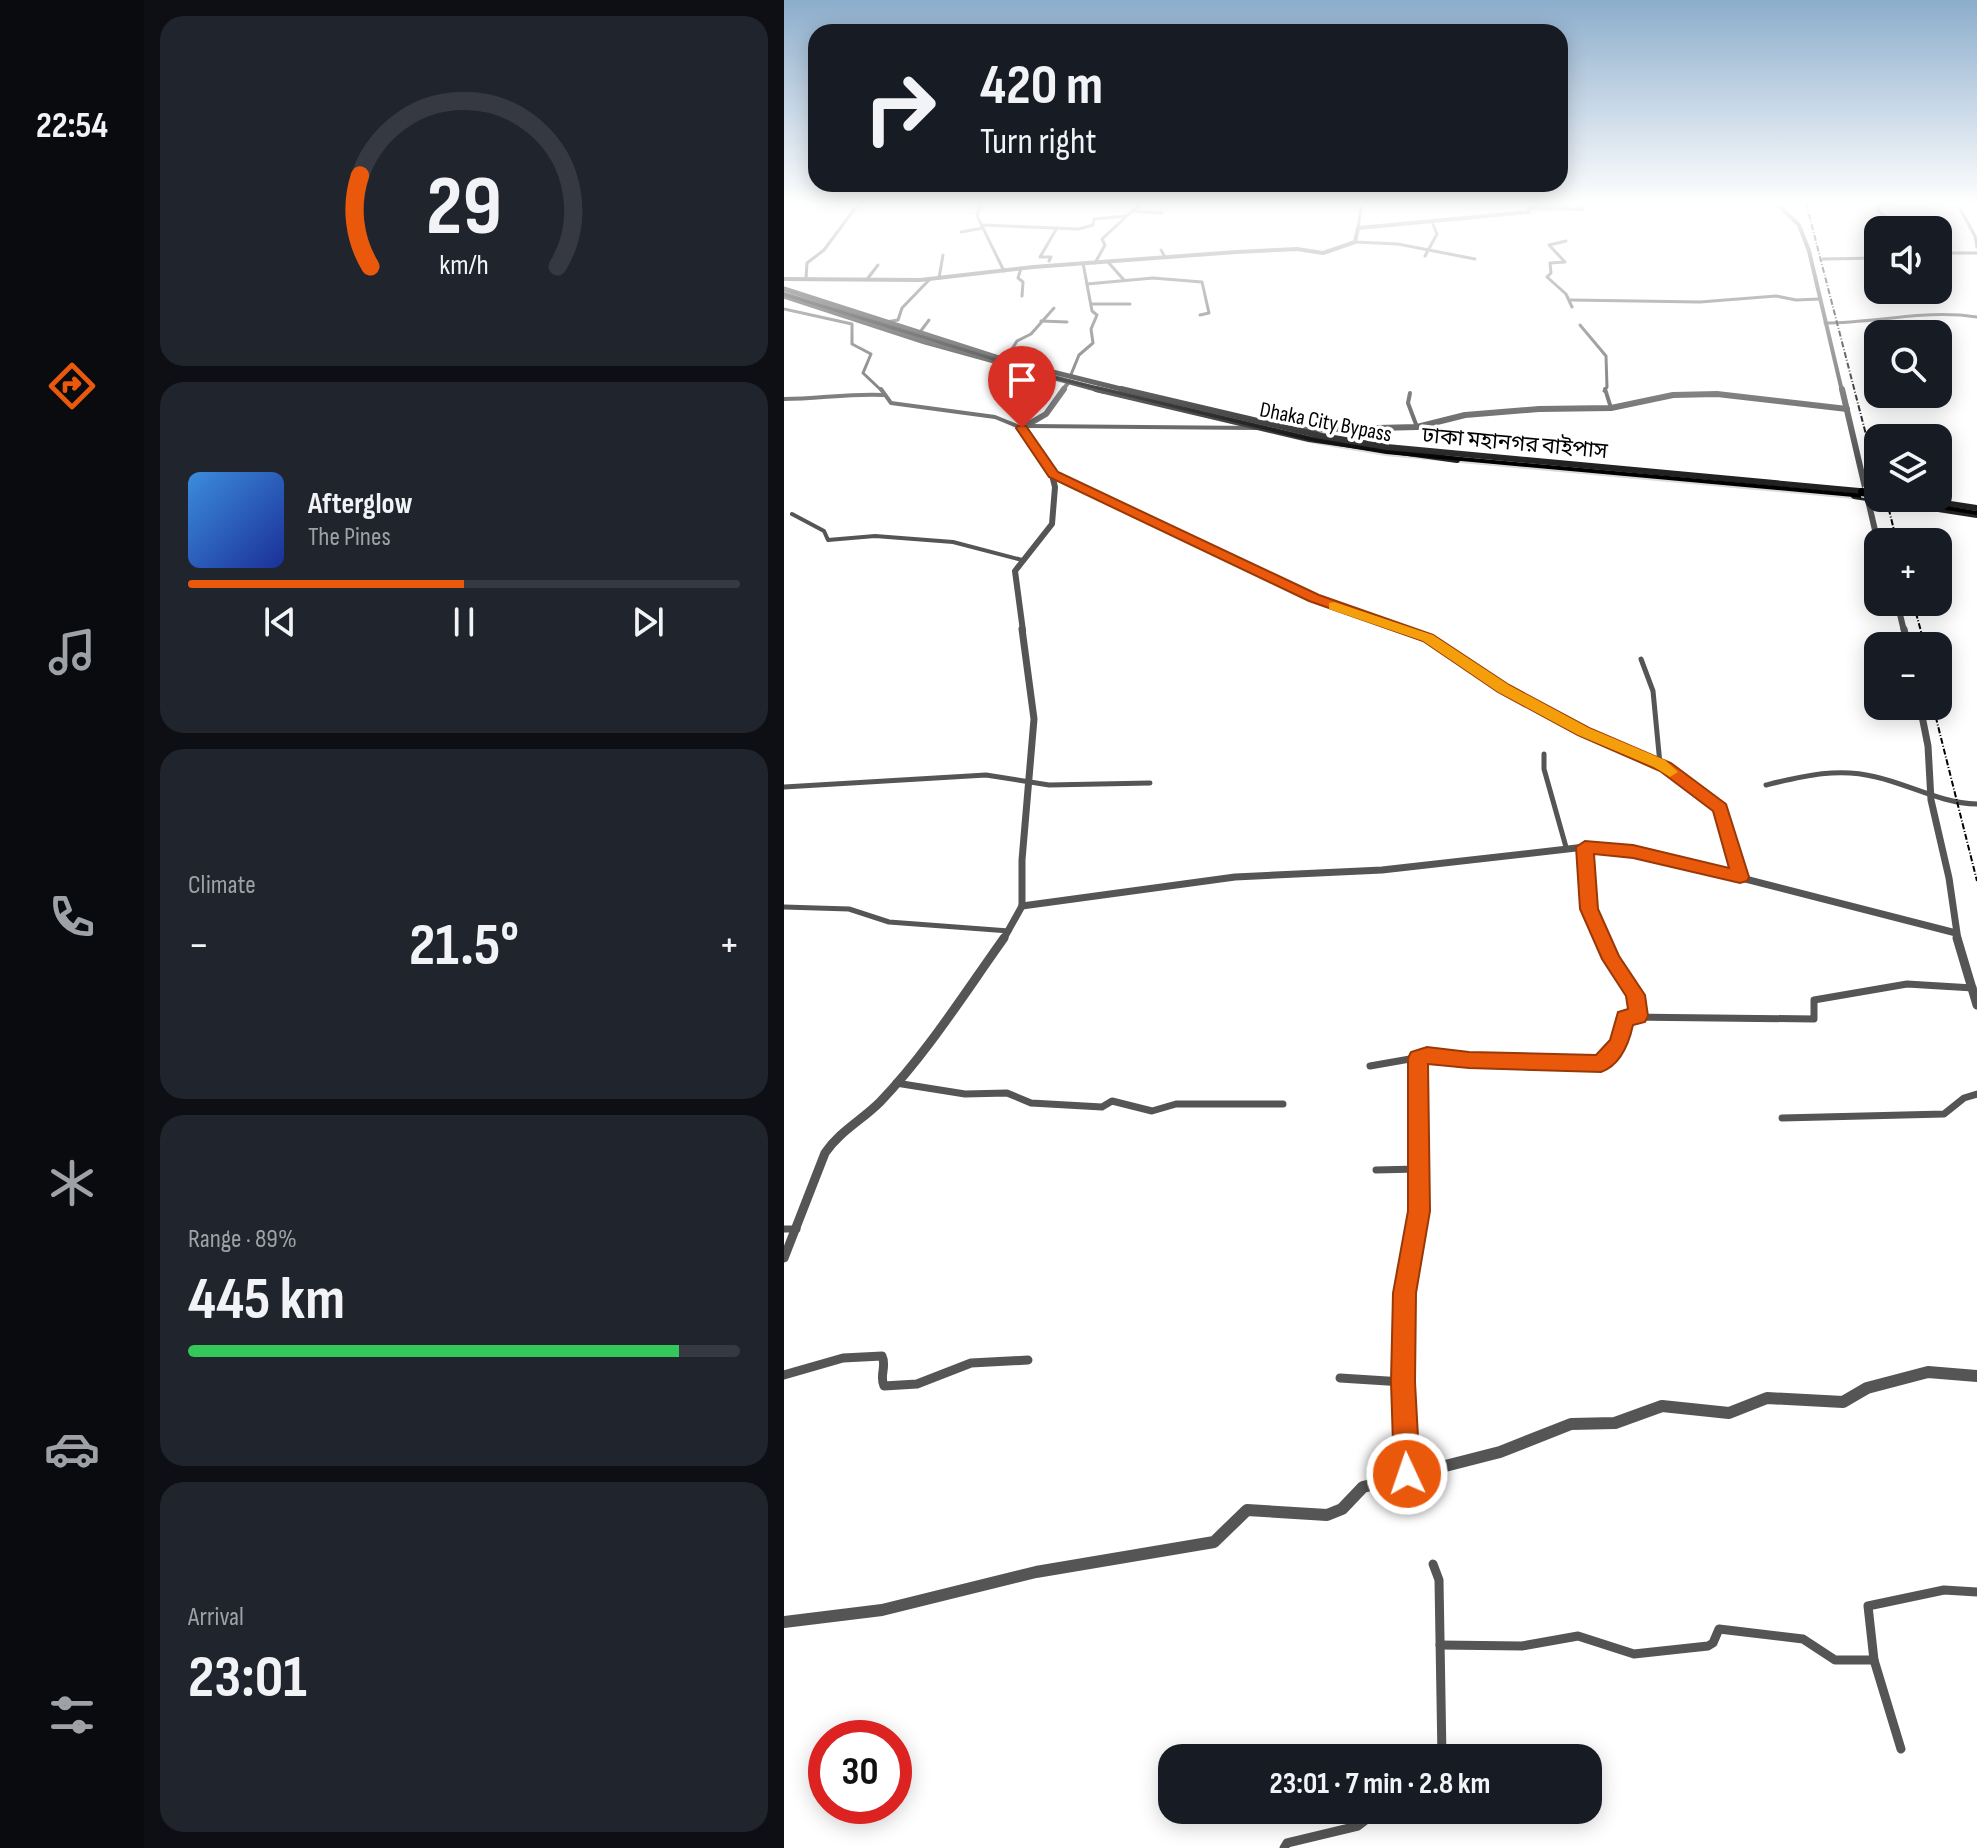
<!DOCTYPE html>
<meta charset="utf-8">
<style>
body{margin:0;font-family:"Sofia Sans Condensed","Noto Sans Bengali",sans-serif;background:#20242c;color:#f1f3f6;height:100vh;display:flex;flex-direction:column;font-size:30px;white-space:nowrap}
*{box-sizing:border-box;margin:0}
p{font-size:26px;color:#9ea1a6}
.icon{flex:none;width:44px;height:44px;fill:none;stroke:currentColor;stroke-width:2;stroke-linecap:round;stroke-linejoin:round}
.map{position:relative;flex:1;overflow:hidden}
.side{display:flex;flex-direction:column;gap:16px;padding:16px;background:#0d0f14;width:640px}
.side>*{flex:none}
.top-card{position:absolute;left:24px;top:24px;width:760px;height:168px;border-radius:24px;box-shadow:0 4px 20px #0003;background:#171b24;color:#f1f3f6;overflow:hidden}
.controls{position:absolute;left:1080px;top:216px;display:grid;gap:16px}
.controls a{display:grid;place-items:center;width:88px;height:88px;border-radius:16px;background:#171b24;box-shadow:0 4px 20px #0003;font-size:40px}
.speed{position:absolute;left:24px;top:1720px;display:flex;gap:16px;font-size:40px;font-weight:700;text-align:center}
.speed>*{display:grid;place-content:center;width:104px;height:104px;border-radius:50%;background:#171b24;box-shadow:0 4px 20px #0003;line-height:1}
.speed .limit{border:12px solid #d22;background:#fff;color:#111}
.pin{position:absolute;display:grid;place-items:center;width:68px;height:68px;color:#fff;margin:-82px -34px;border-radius:50% 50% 50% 0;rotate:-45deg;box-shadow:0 0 8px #0007}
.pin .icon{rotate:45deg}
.me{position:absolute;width:88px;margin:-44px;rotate:357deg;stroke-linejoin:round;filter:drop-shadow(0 0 6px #0008)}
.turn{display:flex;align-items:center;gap:28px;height:168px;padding:0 40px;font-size:36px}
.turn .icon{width:104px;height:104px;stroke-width:2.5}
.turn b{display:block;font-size:56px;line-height:68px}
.big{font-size:60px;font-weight:700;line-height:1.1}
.side .tile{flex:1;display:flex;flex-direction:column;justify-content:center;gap:12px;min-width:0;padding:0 28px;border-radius:24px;background:#20242c}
.side .dial{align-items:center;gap:0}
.dial svg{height:208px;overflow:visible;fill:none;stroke:#363941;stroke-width:7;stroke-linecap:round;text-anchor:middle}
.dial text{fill:#f1f3f6;stroke:none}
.song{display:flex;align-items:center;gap:24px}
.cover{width:96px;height:96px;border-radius:12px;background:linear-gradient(135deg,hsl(210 70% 55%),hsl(230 70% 35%))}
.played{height:8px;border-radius:4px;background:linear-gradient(90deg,#ea580c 50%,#363941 50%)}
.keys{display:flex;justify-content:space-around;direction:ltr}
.heat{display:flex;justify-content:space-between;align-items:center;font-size:44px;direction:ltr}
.charge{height:12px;border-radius:6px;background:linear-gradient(90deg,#34c759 89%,#363941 0)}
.trip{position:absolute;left:374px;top:1744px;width:444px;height:80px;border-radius:24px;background:#171b24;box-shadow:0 4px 20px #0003;font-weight:700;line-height:80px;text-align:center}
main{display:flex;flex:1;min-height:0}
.menu{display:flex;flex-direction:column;width:144px;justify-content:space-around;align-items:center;background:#090b0e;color:#9ea1a6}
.menu .icon{width:56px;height:56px}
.menu .selected{color:#ea580c}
.menu b{font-size:36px;color:#f1f3f6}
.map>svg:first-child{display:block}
</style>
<main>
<nav class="menu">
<b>22:54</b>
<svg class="icon selected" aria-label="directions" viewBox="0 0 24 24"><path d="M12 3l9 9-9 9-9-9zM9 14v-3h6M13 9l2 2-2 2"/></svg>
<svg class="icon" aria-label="music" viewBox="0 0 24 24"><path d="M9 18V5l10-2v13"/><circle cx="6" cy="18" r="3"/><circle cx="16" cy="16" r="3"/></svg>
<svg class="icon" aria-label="phone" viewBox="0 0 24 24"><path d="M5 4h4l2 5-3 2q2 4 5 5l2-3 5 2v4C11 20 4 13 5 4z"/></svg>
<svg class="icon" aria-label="climate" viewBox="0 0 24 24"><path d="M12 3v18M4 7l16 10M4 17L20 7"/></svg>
<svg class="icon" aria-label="car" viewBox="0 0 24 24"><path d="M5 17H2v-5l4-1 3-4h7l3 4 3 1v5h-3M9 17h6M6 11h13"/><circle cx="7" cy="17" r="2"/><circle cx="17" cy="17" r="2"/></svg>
<svg class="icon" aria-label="filters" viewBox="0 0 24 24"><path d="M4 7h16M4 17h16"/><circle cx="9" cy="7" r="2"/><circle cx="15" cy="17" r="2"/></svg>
</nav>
<section class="side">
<div class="tile dial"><svg viewBox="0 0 100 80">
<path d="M14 69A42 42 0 1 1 86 69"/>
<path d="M14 69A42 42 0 0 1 10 34" stroke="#ea580c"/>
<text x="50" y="56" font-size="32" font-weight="700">29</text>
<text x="50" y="72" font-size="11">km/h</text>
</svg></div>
<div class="tile">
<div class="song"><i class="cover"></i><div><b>Afterglow</b><p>The Pines</p></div></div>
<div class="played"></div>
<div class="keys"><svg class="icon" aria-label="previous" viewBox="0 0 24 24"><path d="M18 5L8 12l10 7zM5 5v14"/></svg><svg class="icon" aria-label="pause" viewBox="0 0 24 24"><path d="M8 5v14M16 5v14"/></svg><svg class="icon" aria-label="next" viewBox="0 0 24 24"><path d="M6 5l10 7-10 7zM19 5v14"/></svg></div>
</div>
<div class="tile"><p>Climate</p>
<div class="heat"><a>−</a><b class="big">21.5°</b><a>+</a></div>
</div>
<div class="tile"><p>Range · 89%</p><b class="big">445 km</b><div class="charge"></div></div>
<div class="tile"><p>Arrival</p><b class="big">23:01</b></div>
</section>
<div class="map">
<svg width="1193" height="1848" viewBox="0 0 1193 1848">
<rect width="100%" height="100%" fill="#fff"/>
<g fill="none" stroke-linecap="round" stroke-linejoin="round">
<defs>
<g id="trunk">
<path d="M0 292 266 375 531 438 602 450 1080 494 1084 496 1080 498 602 454 531 442 262 377 0 296Z"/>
<path d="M1104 498H1115L1193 511V515L1107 501H1104Z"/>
</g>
</defs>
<use href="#trunk" stroke="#dbdbdb" stroke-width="4"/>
<g stroke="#555" stroke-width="3">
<path d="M199 203 193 213 194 218 220 271"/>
<path d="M574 203 577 208 574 228"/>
<path d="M1173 203 1191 236 1193 247"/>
<path d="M349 211 378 213"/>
<path d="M199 225 295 229 309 225 310 219 342 216"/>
<path d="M1114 230 1094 210 1095 205 1116 203"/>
<path d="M177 232 199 228"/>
<path d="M782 241 765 245 781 262 766 263 767 273 763 277 782 294 788 307"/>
<path d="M571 242 614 244 691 259"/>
<path d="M377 250 381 257"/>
<path d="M1154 253H1193"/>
<path d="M641 256 653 234 648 222"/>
<path d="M1039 259 1094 258"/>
<path d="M265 261 267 257H256L273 228"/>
<path d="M324 262 340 280"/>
<path d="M311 263 321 245 318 239 357 203"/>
<path d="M237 268 234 278 239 282 238 296"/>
<path d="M22 278 23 263 40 250 75 203"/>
<path d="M84 278 94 265"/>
<path d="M155 278 159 255"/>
<path d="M303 284 369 278 418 282 425 313 416 315"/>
<path d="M787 300 916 302 992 296 1012 300 1036 299"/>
<path d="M308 304H346"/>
<path d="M0 309 68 324V344L87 354 79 373 98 391"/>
<path d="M257 321 283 322"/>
<path d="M102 322 114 320 118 308 146 279"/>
<path d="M1041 323C1093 323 1141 309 1193 317"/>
<path d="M796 325 822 356 823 387 820 391"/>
<path d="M136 332 145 320"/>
<path d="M221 360 233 341 247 334 270 308"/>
<path d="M286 377 295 355 309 343 307 329 313 315 308 311 299 263"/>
</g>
<g stroke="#555" stroke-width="4">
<path d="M97 389 107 403 211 417 238 428"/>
<path d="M821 389 827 408"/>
<path d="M626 393 624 403 633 427"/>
<path d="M0 399C34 399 66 393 100 395"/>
<path d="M245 426 473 428"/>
<path d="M8 514 40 531 44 540 91 536 169 542 238 560"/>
</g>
<g stroke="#555" stroke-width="5">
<path d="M857 659 869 691 876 764"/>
<path d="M760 754V769L782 847"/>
<path d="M982 785C1019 776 1054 767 1092 777 1127 785 1156 803 1193 804"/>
<path d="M0 787 202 775 265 785 366 783"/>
<path d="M801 847 804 903 819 940"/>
<path d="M0 907 65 909 105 922 225 931"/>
</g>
<g stroke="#555" stroke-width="7">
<path d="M817 938 846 988 854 1016"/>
<path d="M586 1066 643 1056 813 1064 830 1047 843 1017 1030 1019V1000L1123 984 1189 988"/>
<path d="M112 1083 181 1094 223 1093 247 1103 318 1107 328 1101 368 1111 392 1104H499"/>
<path d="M998 1118 1160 1114 1180 1098 1193 1094"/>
<path d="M592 1170 634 1169"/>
<path d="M0 1229H13"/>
<path d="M620 1337 621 1293 635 1211 634 1058"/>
</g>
<g stroke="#555" stroke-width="9">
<path d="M620 1335 623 1474"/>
<path d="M0 1375 59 1358 98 1356C103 1366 95 1376 100 1386L133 1384 187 1363 244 1360"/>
<path d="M556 1378 619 1382"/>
<path d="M649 1564 655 1580 658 1758"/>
<path d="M656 1645 738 1646 794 1636 850 1654 924 1646 929 1643 935 1629 1019 1639 1051 1660H1090"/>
<path d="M1117 1749 1090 1660 1084 1606 1160 1590 1193 1592"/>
<path d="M500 1848 503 1843 574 1826 595 1810"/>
</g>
<g stroke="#555" stroke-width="4">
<path d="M992 203 1015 225 1025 251 1058 391"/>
<path d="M0 279 136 280 249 267 452 252 513 249 539 253 571 242 574 228 745 212 744 208 798 209 797 203"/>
<path d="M278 391 284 383"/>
</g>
<g stroke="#555" stroke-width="6">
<path d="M1058 389 1094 543"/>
<path d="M513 430 633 427 681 415 755 409 827 408 889 395 933 394 1063 409"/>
<path d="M270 474 530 598 624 631"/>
<path d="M1113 602 1120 631"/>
<path d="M239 631 231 571 268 524 271 487 266 467 238 428 262 414 280 389"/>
</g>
<g stroke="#555" stroke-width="7">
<path d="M618 629 644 638 719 688 800 732 881 767 935 806 956 877"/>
<path d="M1120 629 1124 646"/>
<path d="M1136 706 1144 746 1147 800 1165 878 1174 940"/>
<path d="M238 906 451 877 598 870 801 847 875 857 1172 933"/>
<path d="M219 940 238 906V860L250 719 238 629"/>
</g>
<g stroke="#555" stroke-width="9">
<path d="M1173 938 1193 1005"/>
<path d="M0 1258 41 1153C55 1132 78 1120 96 1102 143 1053 180 994 220 938"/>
</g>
<path stroke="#555" stroke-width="12" d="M0 1622 98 1610 252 1572 430 1542 463 1510 543 1515 558 1509 579 1487 716 1452 787 1424 831 1423 878 1406 945 1413 983 1398 1059 1402 1083 1388 1144 1372 1193 1376"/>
<g stroke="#222" stroke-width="5">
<path d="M0 289 221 360 345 391"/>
<path d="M0 296 141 342 319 391"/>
</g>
<g stroke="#222" stroke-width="6">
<path d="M312 389 525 439 673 460"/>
<path d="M337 389 538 436 603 447 1086 492"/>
<path d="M1070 496 1193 515"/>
<path d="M1127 498 1193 508"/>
</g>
<use href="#trunk" fill="#000" fill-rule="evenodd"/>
<g stroke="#000" stroke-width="2" stroke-dasharray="6 2 1 2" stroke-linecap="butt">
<path d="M1022 203 1094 481"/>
<path d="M1102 498 1113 542"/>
<path d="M1129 602 1141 646"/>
<path d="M1149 706 1193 881"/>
</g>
<defs>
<path id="trunk-bridge" d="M1078 492 1094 495"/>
</defs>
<use href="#trunk-bridge" stroke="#dbdbdb" stroke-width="11" stroke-linecap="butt"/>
<use href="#trunk-bridge" stroke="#000" stroke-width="8"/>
</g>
<linearGradient id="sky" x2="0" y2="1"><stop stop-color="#8cadcc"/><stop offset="0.44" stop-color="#fff"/><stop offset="1" stop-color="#fff" stop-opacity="0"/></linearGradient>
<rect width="1193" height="462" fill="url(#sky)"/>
<path fill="#ea580c" stroke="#983908" stroke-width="2" d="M234 426H242L274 472 535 595 649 635 725 685 805 728 887 763 942 804 965 877 963 881 956 883 849 858 810 854 814 909 835 956 861 995 864 1016 861 1022 849 1025C845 1043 837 1065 817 1072L685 1068 644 1064 646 1211 632 1293 631 1382 636 1474 632 1483 623 1487 614 1483 610 1474 607 1382 609 1293 624 1211V1058L627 1052 643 1047 685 1052 812 1055 826 1040 834 1012 844 1009 842 996 818 959 796 909 792 847 801 841 849 845 945 868 929 811 876 771 794 735 714 692 639 641 525 601 265 477 232 428Z"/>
<path fill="#f59e0b" d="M550 602 649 635 725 685 805 728 881 760 894 772 886 777 870 767 794 735 714 692 639 641 545 609V603Z"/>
<g text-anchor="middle" stroke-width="7" stroke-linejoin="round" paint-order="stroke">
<g font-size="22" fill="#000" stroke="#fff">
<text transform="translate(542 421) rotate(11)" y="8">Dhaka City Bypass</text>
<text transform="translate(731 442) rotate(5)" y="8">ঢাকা মহানগর বাইপাস</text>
</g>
</g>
</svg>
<div class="controls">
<a><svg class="icon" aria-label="sound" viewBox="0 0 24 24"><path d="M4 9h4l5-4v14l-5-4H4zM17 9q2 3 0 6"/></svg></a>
<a><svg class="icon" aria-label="search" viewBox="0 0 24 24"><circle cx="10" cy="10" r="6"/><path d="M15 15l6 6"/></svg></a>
<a><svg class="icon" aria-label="layers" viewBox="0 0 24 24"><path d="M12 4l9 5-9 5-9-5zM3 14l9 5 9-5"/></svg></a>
<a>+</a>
<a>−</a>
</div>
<div class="speed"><div class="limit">30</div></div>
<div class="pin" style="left:238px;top:428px;background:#d93025"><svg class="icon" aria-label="arrive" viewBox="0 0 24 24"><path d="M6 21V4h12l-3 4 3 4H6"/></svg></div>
<svg class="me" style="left:623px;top:1474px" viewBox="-20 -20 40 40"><circle r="17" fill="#ea580c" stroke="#fff" stroke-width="3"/><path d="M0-11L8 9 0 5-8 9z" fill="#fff"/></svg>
<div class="trip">23:01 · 7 min · 2.8 km</div>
<div class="top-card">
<div class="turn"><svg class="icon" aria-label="right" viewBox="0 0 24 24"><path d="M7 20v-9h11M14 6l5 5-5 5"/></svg><div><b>420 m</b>Turn right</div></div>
</div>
</div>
</main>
